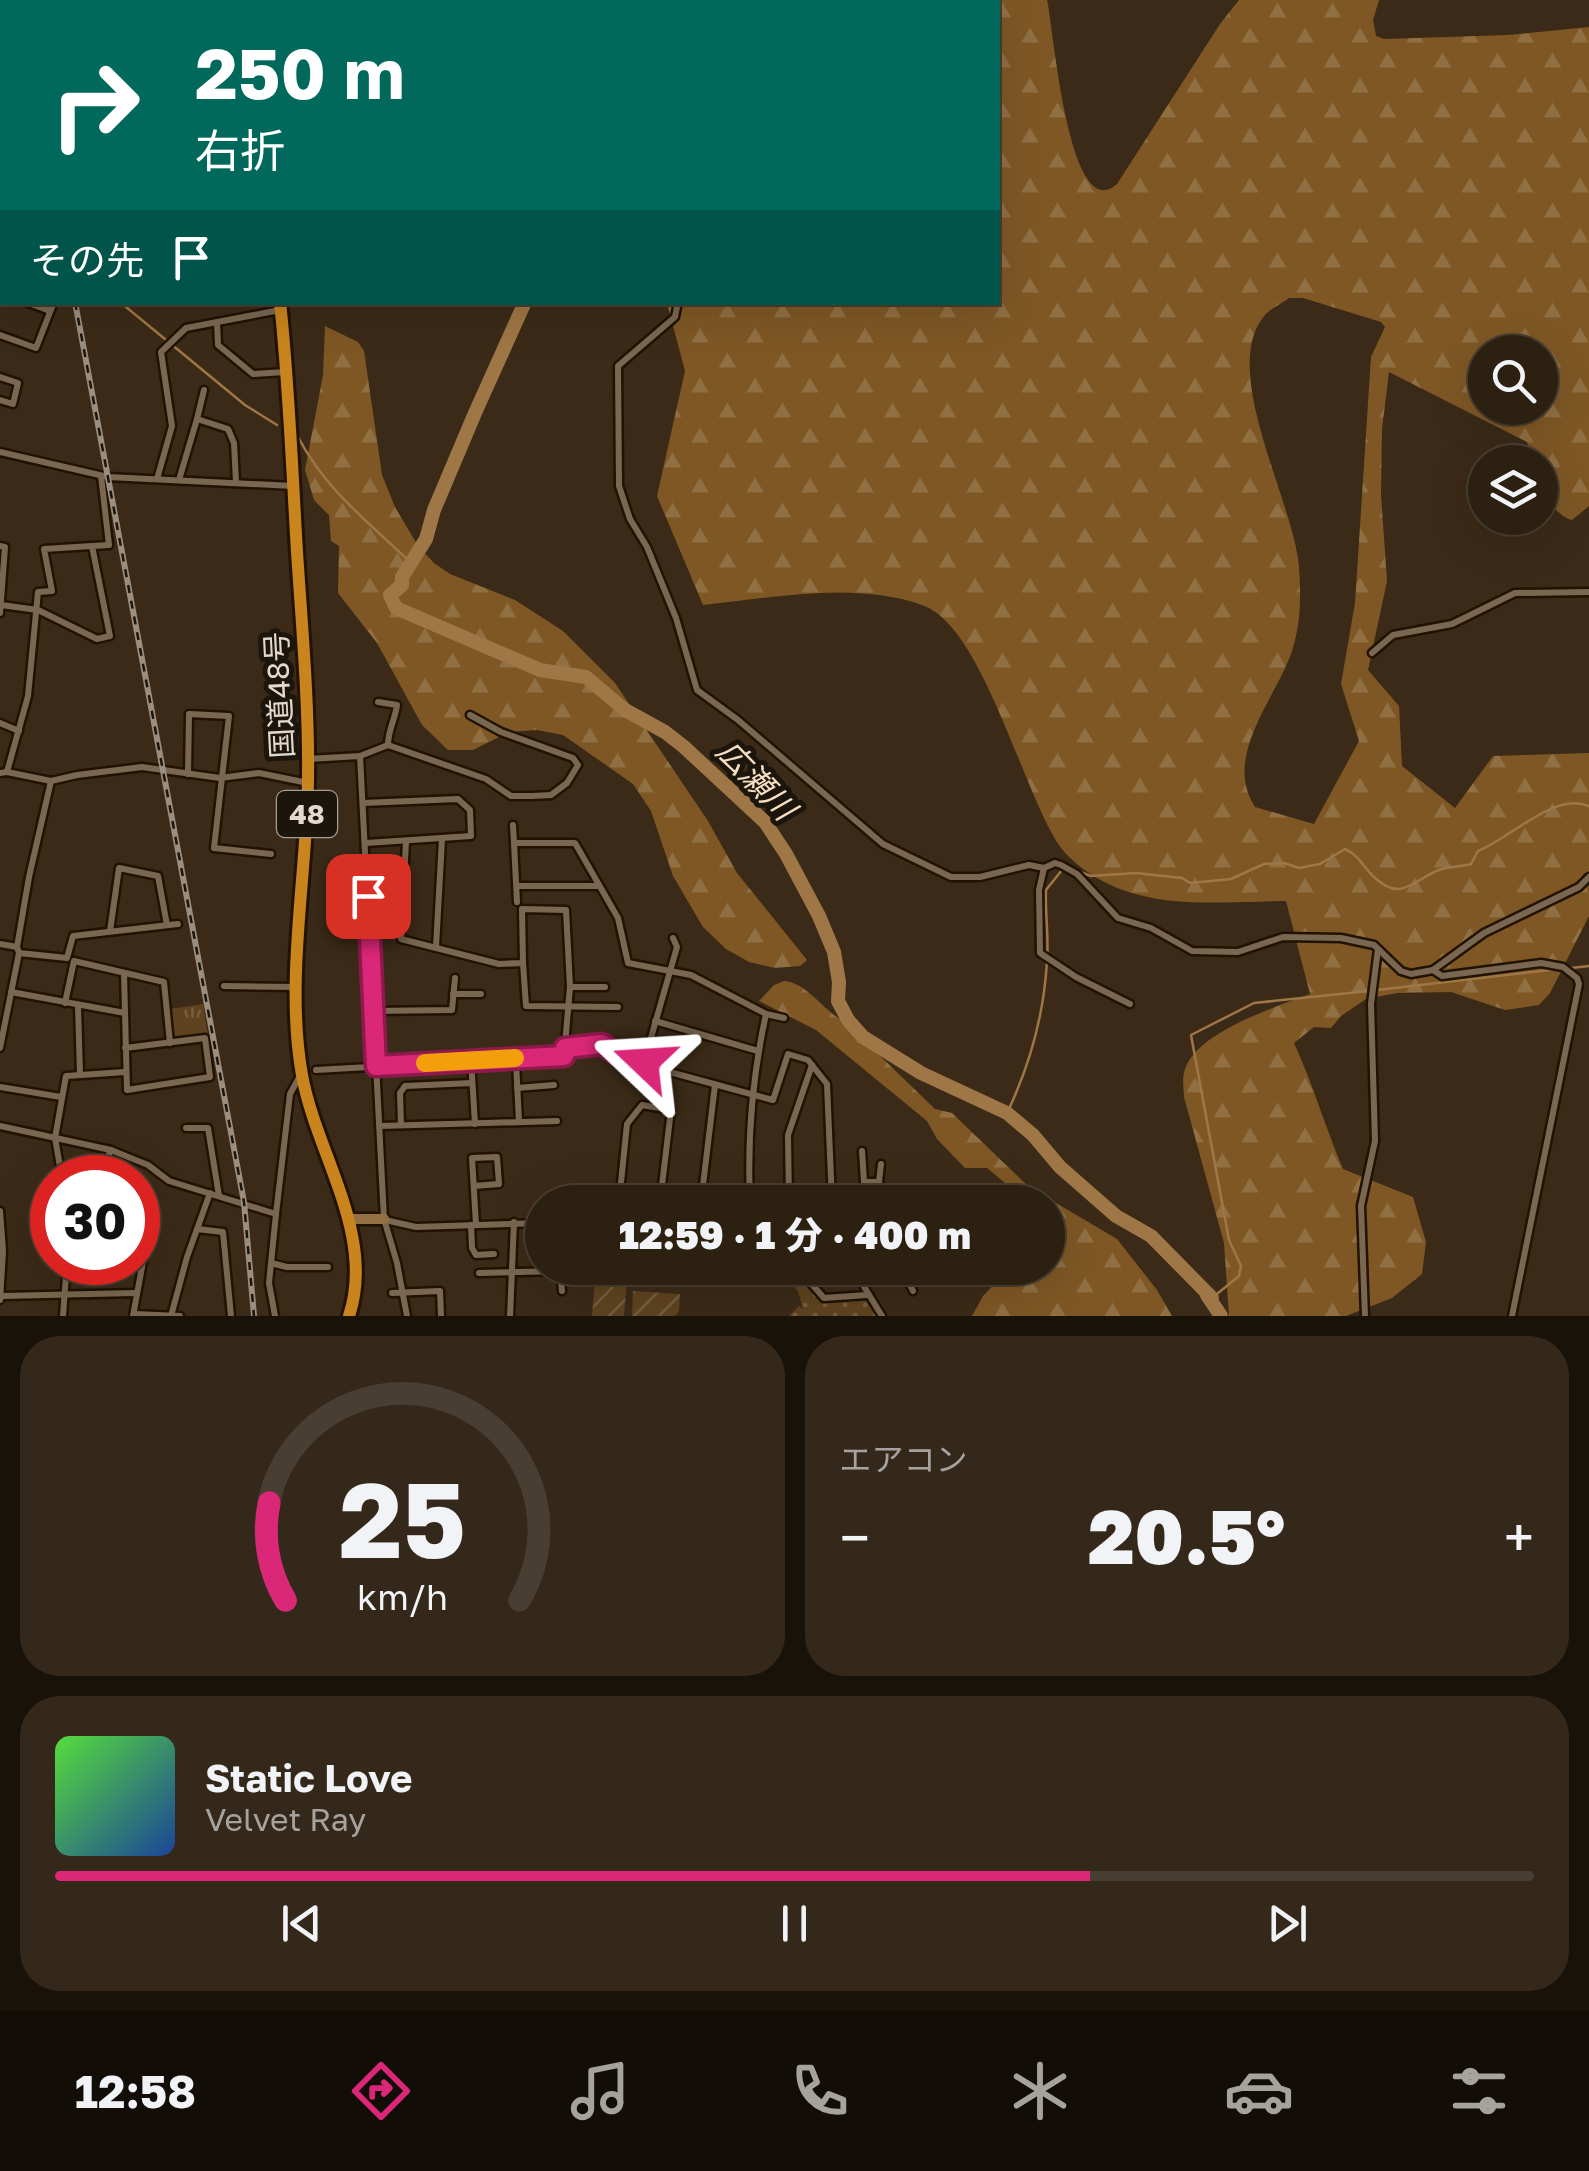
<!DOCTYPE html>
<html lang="ja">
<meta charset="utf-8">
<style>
body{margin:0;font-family:"Golos Text","Noto Sans JP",sans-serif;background:#34281a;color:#f1f3f6;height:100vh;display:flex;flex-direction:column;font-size:38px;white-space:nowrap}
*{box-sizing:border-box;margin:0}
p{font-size:32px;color:#a6a39f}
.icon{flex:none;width:55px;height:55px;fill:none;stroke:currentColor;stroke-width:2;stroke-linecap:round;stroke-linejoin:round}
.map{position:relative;height:1316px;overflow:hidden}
.panel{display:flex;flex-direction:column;gap:20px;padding:20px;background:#181209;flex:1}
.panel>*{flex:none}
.hud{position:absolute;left:0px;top:0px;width:1000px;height:305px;box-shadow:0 10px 40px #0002,0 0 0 2px #483e31;background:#00695c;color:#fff;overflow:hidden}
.controls{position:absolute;left:1468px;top:335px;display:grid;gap:20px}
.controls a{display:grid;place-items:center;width:90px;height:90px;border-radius:50%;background:#2c2011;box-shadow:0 10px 40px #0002,0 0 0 2px #483e31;font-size:50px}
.speed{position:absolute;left:30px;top:1155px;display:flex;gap:20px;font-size:50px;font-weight:700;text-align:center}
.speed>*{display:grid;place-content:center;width:130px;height:130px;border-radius:50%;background:#2c2011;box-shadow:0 10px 40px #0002,0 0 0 2px #483e31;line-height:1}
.speed .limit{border:15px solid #d22;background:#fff;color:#111}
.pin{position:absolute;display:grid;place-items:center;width:85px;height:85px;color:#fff;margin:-42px;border-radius:20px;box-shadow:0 5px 15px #0006}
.me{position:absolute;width:110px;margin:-55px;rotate:290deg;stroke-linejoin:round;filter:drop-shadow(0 0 8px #0008)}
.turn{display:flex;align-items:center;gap:35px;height:210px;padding:0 30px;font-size:45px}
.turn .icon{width:130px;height:130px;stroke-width:2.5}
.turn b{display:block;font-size:70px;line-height:85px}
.then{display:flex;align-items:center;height:95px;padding:0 30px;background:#0003;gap:20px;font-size:38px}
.big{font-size:75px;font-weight:800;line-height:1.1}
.panel .widget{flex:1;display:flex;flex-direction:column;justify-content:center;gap:15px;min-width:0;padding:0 35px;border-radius:40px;background:#34281a}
.panel .dial{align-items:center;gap:0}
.dial svg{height:260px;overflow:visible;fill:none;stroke:#483e31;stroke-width:7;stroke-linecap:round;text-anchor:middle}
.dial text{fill:#f1f3f6;stroke:none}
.song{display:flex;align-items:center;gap:30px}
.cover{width:120px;height:120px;border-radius:15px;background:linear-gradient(135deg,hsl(110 70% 55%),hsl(220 70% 35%))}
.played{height:10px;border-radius:5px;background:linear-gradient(90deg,#db2777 70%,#483e31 70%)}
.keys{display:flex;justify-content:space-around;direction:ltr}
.heat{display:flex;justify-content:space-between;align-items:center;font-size:55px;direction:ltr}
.panel .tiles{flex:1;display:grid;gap:20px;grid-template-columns:1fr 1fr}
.widget:last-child{grid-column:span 2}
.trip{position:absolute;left:525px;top:1185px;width:540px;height:100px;border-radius:50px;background:#2c2011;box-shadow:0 10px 40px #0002,0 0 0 2px #483e31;font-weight:800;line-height:100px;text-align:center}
.tab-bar{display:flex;height:160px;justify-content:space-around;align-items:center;background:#120d07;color:#a6a39f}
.tab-bar .icon{width:70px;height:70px}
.tab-bar .active{color:#db2777}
.tab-bar b{font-size:45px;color:#f1f3f6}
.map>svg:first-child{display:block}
</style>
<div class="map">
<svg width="1589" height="1316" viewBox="0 0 1589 1316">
<defs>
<pattern id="grass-dots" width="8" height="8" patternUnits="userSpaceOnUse" patternTransform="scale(2.5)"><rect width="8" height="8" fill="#5f4320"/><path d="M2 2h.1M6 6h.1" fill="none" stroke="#765e3f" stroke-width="1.8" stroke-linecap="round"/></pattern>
<pattern id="forest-firs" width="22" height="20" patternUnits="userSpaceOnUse" patternTransform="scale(2.5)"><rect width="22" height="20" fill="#7e5725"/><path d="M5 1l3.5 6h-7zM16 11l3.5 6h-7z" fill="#906f43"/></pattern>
<pattern id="park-tufts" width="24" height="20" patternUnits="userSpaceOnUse" patternTransform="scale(2.5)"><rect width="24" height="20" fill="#5f4320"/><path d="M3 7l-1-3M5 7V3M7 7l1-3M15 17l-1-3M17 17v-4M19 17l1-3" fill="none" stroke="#765e3f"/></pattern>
<pattern id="garden-furrows" width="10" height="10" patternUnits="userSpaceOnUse" patternTransform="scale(2.5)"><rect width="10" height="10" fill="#5f4320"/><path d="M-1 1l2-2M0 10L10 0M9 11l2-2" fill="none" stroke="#765e3f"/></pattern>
</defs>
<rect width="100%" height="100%" fill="#3b2a17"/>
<path fill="url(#grass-dots)" d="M710 1268H784L798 1274 831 1301 866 1299 878 1316H789L799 1306 803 1309 798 1291 786 1278 769 1280Z"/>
<g fill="url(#forest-firs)" fill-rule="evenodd">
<path d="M693 0H1047C1053 23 1068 228 1117 184L1220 24 1239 0H1379L1373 20 1376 36 1384 39 1508 35 1589 27V506L1572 520C1551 515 1540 483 1540 462H1535L1527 442 1389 372 1382 429 1381 495 1387 581 1368 670 1399 706 1402 766 1455 808 1493 756 1589 753V916L1550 993 1539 1005 1505 1010 1451 992 1397 993 1366 999 1341 1016 1331 1028 1314 1027 1294 1043C1313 1084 1325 1127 1343 1169L1413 1197 1426 1242 1422 1274 1392 1298 1346 1316H1229L1224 1243 1184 1097C1184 1090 1182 1080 1184 1073 1192 1033 1276 1007 1310 994L1286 901C1232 901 1172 909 1120 889 1099 881 1072 864 1059 845 1022 790 982 625 922 605 853 581 773 598 703 605L657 496 685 371 667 303 998 302V2H692ZM1289 298H1303L1381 322 1385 327 1371 357 1355 603 1341 684 1359 741 1314 824 1255 807C1222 756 1276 699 1292 651 1301 624 1301 596 1299 567 1294 502 1219 371 1264 316 1270 309 1281 304 1289 298ZM1485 352H1540V408H1485Z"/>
<path d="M325 326 358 342 364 351 382 475 395 507 418 546 434 563 450 574 515 600 563 631 615 683 708 821 737 873 807 960 800 966 775 968 749 962 726 949 703 927 673 876 651 811 633 784 563 735 537 730 509 732 473 750H448L422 725 377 643 338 593 339 546 331 541 329 515 314 500 305 470 323 375Z"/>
<path d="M784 981C808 983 823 1011 845 1022L935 1109 952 1113 1029 1187 1117 1239 1157 1290 1172 1316H972L983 1296 1010 1268H1048V1202H1028L987 1168H965L937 1139 927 1121 816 1030 759 1001 774 985Z"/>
</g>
<path fill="url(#park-tufts)" d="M203 1004 208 1035 174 1040 170 1009Z"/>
<g fill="url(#garden-furrows)">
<path d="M596 1268H628L624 1316H592Z"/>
<path d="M633 1291 680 1294 679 1311 675 1316H632Z"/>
</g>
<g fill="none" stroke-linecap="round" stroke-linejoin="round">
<g stroke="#9f7645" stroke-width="2.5">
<path d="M0 191 2 193"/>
<path d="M120 302 245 405 277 425"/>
<path d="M298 437C327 492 369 522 412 564"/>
<path d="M1070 868 1091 876 1136 873 1182 878 1190 883 1231 879 1264 864 1284 863 1299 868 1320 864 1345 849C1360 856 1363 867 1374 877 1401 903 1413 880 1439 870 1449 866 1461 867 1471 864L1478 851C1511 838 1555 791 1589 806"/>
<path d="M1571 968 1589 966"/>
<path d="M1377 990 1558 969"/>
<path d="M1007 1113C1030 1065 1044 1014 1047 961 1049 937 1045 913 1046 890L1062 870"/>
<path d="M1212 1298 1239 1276 1241 1266 1229 1240 1191 1035 1254 1003 1369 991"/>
</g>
<g stroke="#9f7645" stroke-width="14">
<path d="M697 2 698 0"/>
<path d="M525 302 475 413 434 510 426 539 402 577V585L390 595 396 608 540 670 586 677 625 710 665 732 683 746 765 822 786 854 819 916 834 952 839 982 838 1001 848 1020 863 1037 921 1073 1007 1113 1033 1135 1060 1167 1116 1216 1151 1236 1212 1298"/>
<path d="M1207 1295 1221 1316"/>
</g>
<defs>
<g id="street">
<path d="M431 0 432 2"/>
<path d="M0 223 2 225"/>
<path d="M0 258 2 259"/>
<path d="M0 293 2 294"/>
<path d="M26 302 50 311"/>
<path d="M678 302 675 317 618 366 619 486 630 519 647 547 676 618 697 690 738 720 883 844 951 877H980L1029 865 1044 868 1055 863 1061 865 1077 874 1118 918 1151 928 1192 951 1238 952 1283 937 1341 938 1374 945 1401 971 1411 974 1433 970 1484 933 1579 887 1589 877"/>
<path d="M217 322 218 345 253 374 285 372"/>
<path d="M0 335 36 348 54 302"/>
<path d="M0 377 18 383 13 404 0 400"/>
<path d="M197 419 204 390"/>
<path d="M0 452 108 477 293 486"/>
<path d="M157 479 172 426 161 352 186 328 280 310"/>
<path d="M179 480 197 419 228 429 234 443 236 482"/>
<path d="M0 546 5 547 0 613"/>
<path d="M1 605 38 610 97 639 110 636 92 546 109 545 101 476"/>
<path d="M1372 653 1393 635 1452 624 1515 593 1589 592"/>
<path d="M378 702 397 705C395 720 388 730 388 745"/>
<path d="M0 723 19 731"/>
<path d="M360 756 384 1219 397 1263 407 1316"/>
<path d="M308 759 360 756 388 745 486 779 511 796H532L551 795 567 783 578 765 573 758 501 732 470 715"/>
<path d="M7 772 28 696 38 592 52 591 44 549 92 546"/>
<path d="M0 773 7 772 51 781 77 775 142 767 220 778 259 773 308 783"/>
<path d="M188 774 189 714 229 716 214 848 271 854"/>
<path d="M363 803 458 799 470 810 471 836 366 843"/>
<path d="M513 825 514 843"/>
<path d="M1044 868 1039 890 1040 953 1076 977 1130 1004"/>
<path d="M517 886H599"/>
<path d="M517 902 514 843H575L618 918 628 963 691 975 766 1014C752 1078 747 1137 750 1202"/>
<path d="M110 931 119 868 158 876 167 925"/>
<path d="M673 938 677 947 644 1062 666 1071 773 1100 788 1054 808 1060 827 1084 832 1202"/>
<path d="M0 944 17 947"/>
<path d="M436 947 442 839"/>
<path d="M19 953 67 958 73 936 178 924"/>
<path d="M523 963 526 1006 618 1007"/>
<path d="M1433 970 1442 976 1541 963 1563 967 1577 978 1579 984 1512 1316"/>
<path d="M124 973 127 1090 210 1077 205 1038 125 1048"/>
<path d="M224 986 296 987"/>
<path d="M570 987H605"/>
<path d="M11 992 125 1013"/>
<path d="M453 994H481"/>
<path d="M65 1003 74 961 164 982 170 1043"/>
<path d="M78 1006 80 1074"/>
<path d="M373 1011 452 1010 455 978"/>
<path d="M766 1014 784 1018"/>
<path d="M655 1021 758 1051"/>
<path d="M0 1048 19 953 17 947 29 877 51 781"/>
<path d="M565 1049 602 1044 617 1054 644 1062"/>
<path d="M471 1060 475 1124"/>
<path d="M516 1062 519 1122"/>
<path d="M316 1070 564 1056 570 987 566 910 522 909 523 963 499 964 401 939 406 841"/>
<path d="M0 1087 61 1097"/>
<path d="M517 1088 554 1085"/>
<path d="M401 1125 400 1093 405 1086 472 1083"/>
<path d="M0 1126 111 1150 148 1165 169 1181 276 1214"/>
<path d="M380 1126 557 1121"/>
<path d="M186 1128H208L219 1196"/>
<path d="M862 1151 864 1182H879"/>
<path d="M881 1164 879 1182 885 1202"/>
<path d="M62 1178 55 1138 66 1076 125 1072"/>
<path d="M98 1178 111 1150"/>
<path d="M474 1186 499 1184 497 1157 472 1158 476 1225"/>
<path d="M619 1202 627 1124 642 1105 671 1110 660 1202"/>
<path d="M701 1202 715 1085"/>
<path d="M789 1202 788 1135 812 1065"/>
<path d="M910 1202 942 1192"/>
<path d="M0 1211 3 1251 0 1300"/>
<path d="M385 1220 416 1227 542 1223"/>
<path d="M471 1225 472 1248 476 1255 494 1254"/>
<path d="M197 1229 223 1232 231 1316"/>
<path d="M271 1263 287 1267H328"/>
<path d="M790 1268 801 1272 824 1298 867 1295"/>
<path d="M864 1268 860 1280 882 1316"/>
<path d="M902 1268 913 1291"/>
<path d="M479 1273 560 1271 562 1291"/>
<path d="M392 1293 440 1291 441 1316"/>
<path d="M2 1296 135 1293"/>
<path d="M134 1314 180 1316"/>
<path d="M63 1316 67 1262"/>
<path d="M133 1316 144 1256H138"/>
<path d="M171 1316 187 1257 210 1193"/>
<path d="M275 1316 269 1283 276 1214 290 1094 301 1074"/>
<path d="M510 1316 514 1222"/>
<path d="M1365 1316 1361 1206 1375 1141 1371 1004 1378 949"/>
</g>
<g id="secondary">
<path d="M35 0 36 2"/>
<path d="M789 2 791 0"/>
<path d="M834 2 837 0"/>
<path d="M874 2 876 0"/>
<path d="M348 1219H384"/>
</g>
<g id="highway">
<path d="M229 0 230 2"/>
<path d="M280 302C289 385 292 469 297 552 302 628 309 704 308 779 307 875 285 981 302 1075 316 1153 376 1235 349 1316"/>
</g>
</defs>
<use href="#street" stroke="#211201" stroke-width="11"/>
<use href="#secondary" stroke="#211201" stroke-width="15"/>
<use href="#highway" stroke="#211201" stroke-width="18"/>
<use href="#street" stroke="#7a6751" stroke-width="6"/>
<use href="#secondary" stroke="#927041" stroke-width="10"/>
<use href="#highway" stroke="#c9841d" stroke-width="12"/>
<defs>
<g id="rail">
<path d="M17 0 18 2"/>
<path d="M75 302 244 1202 254 1316"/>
</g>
</defs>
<use href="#rail" stroke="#9b8e7f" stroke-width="6"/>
<use href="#rail" stroke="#1c150c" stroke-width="2.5" stroke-dasharray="8" stroke-linecap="butt"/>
</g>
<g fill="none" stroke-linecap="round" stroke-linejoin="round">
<defs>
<path id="route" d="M368 896 376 1066 564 1056 565 1048 602 1044 617 1054 644 1062"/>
</defs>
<use href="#route" stroke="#8e194d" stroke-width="25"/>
<use href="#route" stroke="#db2777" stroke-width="18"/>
<path stroke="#f59e0b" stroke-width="18" d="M425 1063 515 1058"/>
</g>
<g text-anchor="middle" stroke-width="10" stroke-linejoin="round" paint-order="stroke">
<rect fill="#1c150c" stroke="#a79e93" stroke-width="2.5" x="277" y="791" width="60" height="46" rx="8"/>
<g font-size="28" font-weight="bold" fill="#e3d9cd">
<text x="307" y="824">48</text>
</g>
<g font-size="30" fill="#e3d9cd" stroke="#1c150c">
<text transform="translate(280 695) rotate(-93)" y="10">国道48号</text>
</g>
<g font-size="32" font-style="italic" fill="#f6dec2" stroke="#1c150c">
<text transform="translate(756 780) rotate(46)" y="11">広瀬川</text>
</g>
</g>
</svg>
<div class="controls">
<a><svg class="icon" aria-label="search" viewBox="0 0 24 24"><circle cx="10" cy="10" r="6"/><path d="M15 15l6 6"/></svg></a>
<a><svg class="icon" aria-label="layers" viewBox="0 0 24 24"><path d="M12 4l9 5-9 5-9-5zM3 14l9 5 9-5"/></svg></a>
</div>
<div class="speed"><div class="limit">30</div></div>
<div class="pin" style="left:368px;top:896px;background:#d93025"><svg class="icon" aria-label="arrive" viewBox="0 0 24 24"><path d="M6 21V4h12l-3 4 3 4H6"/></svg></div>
<svg class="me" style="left:644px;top:1062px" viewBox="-20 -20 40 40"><path d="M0-17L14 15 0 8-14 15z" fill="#db2777" stroke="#fff" stroke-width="4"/></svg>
<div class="trip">12:59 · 1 分 · 400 m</div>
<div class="hud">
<div class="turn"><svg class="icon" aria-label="right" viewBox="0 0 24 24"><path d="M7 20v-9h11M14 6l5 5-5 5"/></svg><div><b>250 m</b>右折</div></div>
<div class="then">その先<svg class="icon" aria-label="arrive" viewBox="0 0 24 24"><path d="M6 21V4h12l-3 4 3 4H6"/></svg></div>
</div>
</div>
<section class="panel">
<div class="tiles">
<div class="widget dial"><svg viewBox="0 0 100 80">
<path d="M14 69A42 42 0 1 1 86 69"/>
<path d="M14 69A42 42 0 0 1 9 39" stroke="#db2777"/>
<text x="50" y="56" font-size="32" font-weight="700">25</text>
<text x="50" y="72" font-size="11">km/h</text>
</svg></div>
<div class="widget"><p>エアコン</p>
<div class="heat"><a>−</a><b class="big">20.5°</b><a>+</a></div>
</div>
<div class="widget">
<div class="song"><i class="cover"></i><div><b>Static Love</b><p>Velvet Ray</p></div></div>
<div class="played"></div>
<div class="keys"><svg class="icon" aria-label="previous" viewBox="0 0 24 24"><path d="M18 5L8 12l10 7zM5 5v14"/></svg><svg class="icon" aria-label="pause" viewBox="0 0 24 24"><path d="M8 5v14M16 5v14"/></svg><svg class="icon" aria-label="next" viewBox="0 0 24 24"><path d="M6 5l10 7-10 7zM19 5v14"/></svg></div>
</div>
</div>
</section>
<nav class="tab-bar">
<b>12:58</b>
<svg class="icon active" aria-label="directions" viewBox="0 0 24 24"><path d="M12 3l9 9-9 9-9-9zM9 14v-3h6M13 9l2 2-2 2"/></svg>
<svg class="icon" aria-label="music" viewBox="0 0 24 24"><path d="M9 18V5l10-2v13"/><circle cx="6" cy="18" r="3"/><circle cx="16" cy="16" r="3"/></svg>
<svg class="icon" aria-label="phone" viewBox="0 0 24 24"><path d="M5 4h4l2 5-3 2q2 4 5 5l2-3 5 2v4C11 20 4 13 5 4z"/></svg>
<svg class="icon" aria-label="climate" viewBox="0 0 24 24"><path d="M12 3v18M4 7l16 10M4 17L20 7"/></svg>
<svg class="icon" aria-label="car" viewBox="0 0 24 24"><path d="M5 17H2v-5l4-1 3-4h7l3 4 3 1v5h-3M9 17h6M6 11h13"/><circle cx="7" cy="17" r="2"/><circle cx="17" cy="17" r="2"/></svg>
<svg class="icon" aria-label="filters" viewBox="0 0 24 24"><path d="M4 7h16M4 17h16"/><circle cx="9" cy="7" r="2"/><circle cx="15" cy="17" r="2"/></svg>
</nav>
